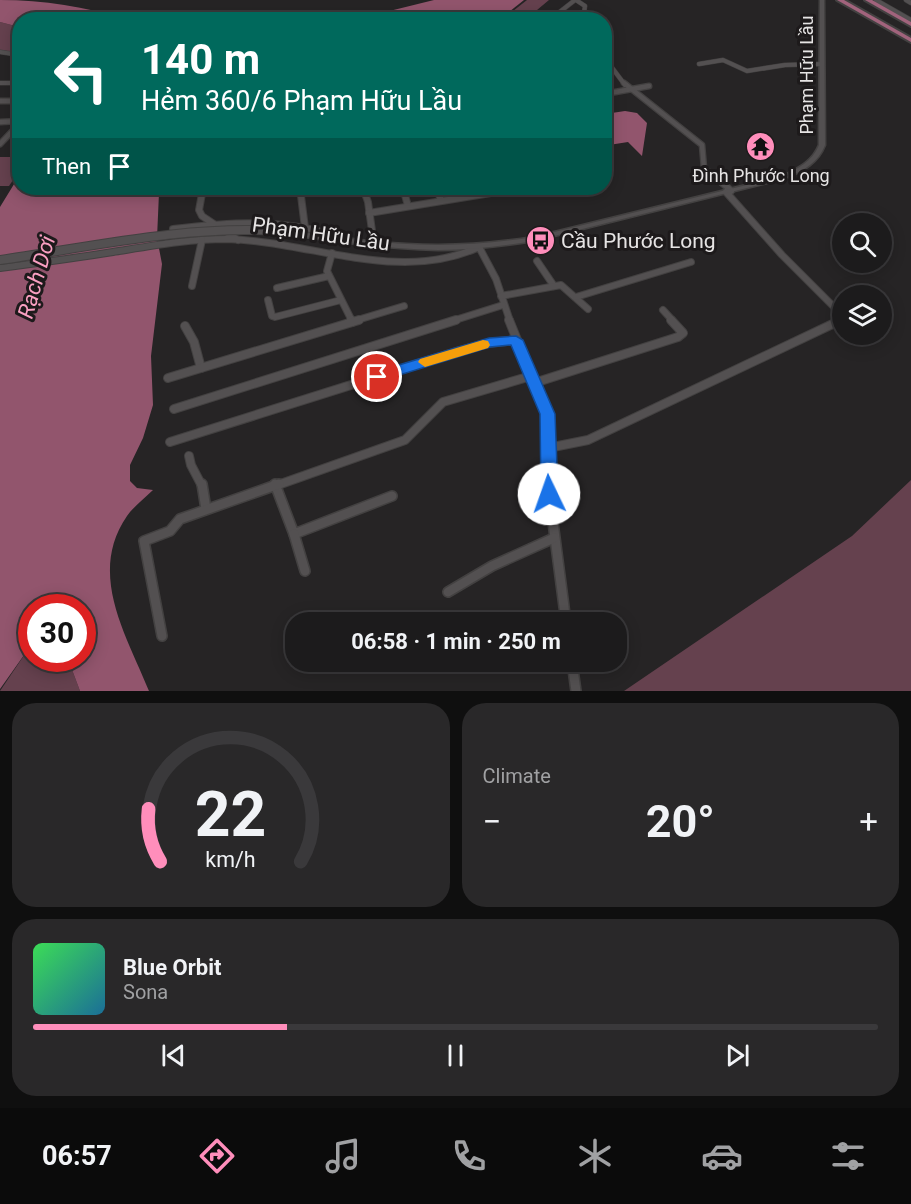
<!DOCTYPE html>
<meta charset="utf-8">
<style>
body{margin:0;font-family:Roboto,sans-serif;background:#292829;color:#f1f3f6;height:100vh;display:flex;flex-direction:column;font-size:22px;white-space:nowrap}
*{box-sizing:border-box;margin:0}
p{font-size:20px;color:#a0a1a3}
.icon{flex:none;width:33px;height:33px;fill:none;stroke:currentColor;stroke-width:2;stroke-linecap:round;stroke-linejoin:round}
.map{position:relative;height:691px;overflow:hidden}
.side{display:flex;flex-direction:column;gap:12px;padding:12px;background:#0f0f0f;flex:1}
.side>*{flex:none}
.banner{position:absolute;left:12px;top:12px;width:600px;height:183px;border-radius:24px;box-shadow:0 3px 15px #0003,0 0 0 2px #3a393b;background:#00695c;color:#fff;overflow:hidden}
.tools{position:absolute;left:832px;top:213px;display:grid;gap:12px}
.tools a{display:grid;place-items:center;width:60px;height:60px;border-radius:50%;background:#1c1b1c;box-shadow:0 3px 15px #0003,0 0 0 2px #3a393b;font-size:30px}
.speed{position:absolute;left:18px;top:594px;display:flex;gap:12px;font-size:30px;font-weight:700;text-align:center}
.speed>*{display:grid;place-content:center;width:78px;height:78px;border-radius:50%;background:#1c1b1c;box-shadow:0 3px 15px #0003,0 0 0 2px #3a393b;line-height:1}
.speed .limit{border:9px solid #d22;background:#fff;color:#111}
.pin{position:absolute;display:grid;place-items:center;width:51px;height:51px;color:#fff;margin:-26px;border:3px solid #fff;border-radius:50%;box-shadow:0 2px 6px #0007}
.me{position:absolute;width:66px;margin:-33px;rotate:357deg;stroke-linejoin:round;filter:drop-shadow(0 0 4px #0008)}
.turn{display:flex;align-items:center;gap:21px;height:126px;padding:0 30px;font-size:27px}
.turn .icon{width:78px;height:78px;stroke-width:2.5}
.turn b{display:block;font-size:42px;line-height:51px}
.then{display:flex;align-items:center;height:57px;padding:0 30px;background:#0003;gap:12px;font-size:22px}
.big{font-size:45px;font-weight:700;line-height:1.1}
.side .widget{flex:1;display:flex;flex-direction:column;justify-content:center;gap:9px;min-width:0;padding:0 21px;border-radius:24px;background:#292829}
.side .dial{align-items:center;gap:0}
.dial svg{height:156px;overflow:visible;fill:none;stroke:#3a393b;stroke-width:7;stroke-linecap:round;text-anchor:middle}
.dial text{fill:#f1f3f6;stroke:none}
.song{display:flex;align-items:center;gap:18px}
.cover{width:72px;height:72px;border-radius:9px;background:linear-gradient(135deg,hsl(130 70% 55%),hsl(200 70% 35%))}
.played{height:6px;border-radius:3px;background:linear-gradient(90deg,#ff8ebb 30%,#3a393b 30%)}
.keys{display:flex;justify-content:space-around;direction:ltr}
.heat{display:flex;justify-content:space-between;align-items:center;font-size:33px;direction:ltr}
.side .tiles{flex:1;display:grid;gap:12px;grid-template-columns:1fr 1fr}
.widget:last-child{grid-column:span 2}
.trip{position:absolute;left:285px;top:612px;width:342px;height:60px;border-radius:24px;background:#1c1b1c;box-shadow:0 3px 15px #0003,0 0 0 2px #3a393b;font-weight:700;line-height:60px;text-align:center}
.tabs{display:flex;height:96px;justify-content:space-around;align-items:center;background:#0b0b0b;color:#a0a1a3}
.tabs .icon{width:42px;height:42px}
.tabs .active{color:#ff8ebb}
.tabs b{font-size:27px;color:#f1f3f6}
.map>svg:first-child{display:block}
</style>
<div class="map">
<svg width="911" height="691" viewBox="0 0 911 691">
<rect width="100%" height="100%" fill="#262425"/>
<g fill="#65414e">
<path d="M527 0H549L531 15 534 19H503Z"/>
<path d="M0 22 19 27V53L0 50Z"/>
<path d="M0 157H19V171L9 186H0Z"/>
<path d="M911 480V691H624L852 536Z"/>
<path d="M29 648 31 649 32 658 68 659 80 691H0Z"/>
</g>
<g fill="#92556d">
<path d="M0 0C44 0 85 7 127 19L20 20 19 27 0 22Z"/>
<path d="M434 0H524L500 19H357Z"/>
<path d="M625 111 637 113 647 123 642 156 628 142 609 145 605 141V114Z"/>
<path d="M19 176 20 188H162L159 193 157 238 162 264 151 356 153 405 143 438 130 465V481L137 488 153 490C144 499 134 506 127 516 87 574 127 636 149 691H80L68 659 82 658V608H32L31 649 29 648 0 689V207Z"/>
</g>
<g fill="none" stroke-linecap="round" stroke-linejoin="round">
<defs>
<g id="minor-far4">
<path d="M576 0 585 6 584 13"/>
<path d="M876 0 911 20"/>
<path d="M906 0 911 3"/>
<path d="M552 18 575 0"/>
<path d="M0 52 20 55"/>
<path d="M604 57 625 85"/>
<path d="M699 64 723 60 747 71 785 65 822 64"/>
<path d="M0 83H20"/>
</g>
<g id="minor-far3">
<path d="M624 83 702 145 704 168 730 190"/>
<path d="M604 94 649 86"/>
<path d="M0 101H20"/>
<path d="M0 122 20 121"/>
<path d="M0 144 20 123"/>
<path d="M283 190H300"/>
</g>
<g id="minor-far2">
<path d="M203 188 199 210 202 216 238 240"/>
<path d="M300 188 305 228"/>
<path d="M363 188 368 202 374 245"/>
<path d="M403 188 408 206"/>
<path d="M437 188 441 201"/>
<path d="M728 188 731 191"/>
<path d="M271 191 298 188"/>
<path d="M726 192 782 255 843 316"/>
<path d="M369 213 503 191"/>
<path d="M173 229C232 222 292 217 348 241"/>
<path d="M332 253 327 271 352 321"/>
<path d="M537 261 554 286"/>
<path d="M0 268C38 263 76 258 113 252 151 246 189 239 227 239 310 241 399 284 479 247L496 279 510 321"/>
<path d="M192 286 202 240"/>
<path d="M277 288 329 276"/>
<path d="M501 296 561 285 588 309"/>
<path d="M576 297 691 262"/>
<path d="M268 300 272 316 275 317 341 300"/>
<path d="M663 310 673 321"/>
<path d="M354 321 404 306"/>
<path d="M452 321 503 305"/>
<path d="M838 321 843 319"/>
</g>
<g id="minor-far1">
<path d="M351 320 352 322"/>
<path d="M509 320 547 414 548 486"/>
<path d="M185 326 194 342 201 368"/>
<path d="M168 378 359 320"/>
<path d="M534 383 678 337 683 333 671 320"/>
<path d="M174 409 456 320"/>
<path d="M170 442 459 351 489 343 516 340"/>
<path d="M548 448 588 440 841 320"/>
<path d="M189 456 191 465 202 486"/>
<path d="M275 486 405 440 443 402 531 376"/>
</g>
<g id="minor">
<path d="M202 484 206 509"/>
<path d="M275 484 294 534 392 496"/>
<path d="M548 484 566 622"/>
<path d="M294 534 305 571"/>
<path d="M448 592 492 566 554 538"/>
<path d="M162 636 144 541 170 531 180 519 279 484"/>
<path d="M572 662 576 691"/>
</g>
<path id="secondary" d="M820 0H824L825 145C818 163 804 170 787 178L534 241C502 246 470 250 438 250 384 249 331 241 278 233L274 231 278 229C331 236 384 245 438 245 470 245 502 242 534 237L783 176C798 168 812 162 819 145Z"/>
<g id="primary">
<path d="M837 0H844L911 38V42Z"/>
<path d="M865 0H872L911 22V26Z"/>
</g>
</defs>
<use href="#minor-far4" stroke="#434141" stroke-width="5"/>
<use href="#minor-far3" stroke="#434141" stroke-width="7"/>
<use href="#minor-far2" stroke="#434141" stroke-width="8"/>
<use href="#minor-far1" stroke="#434141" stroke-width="10"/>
<use href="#minor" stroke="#434141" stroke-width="12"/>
<use href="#secondary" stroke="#434141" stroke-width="3"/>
<use href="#primary" stroke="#434141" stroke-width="4"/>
<use href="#minor-far4" stroke="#535051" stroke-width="4"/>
<use href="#minor-far3" stroke="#535051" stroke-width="4.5"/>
<use href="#minor-far2" stroke="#535051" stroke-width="6"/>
<use href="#minor-far1" stroke="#535051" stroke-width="8"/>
<use href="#minor" stroke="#535051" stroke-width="9"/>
<use href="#secondary" fill="#535051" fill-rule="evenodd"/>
<use href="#primary" fill="#a1637c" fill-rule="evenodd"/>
<defs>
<path id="secondary-bridge" d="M0 260C89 247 189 225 278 231"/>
</defs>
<use href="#secondary-bridge" stroke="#434141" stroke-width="10" stroke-linecap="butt"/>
<use href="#secondary-bridge" stroke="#535051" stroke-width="8"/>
</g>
<path fill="#1a73e8" stroke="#114b97" stroke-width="1.5" d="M516 336 523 340 555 414 558 494 555 499 549 501 543 499 541 494 540 414 511 345 490 347 377 382 370 377 372 373 489 338Z"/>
<path fill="#f59e0b" d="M483 340 488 341 490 345 488 348 425 367 418 362 420 359Z"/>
<defs>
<symbol id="temple-disc" viewBox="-11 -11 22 22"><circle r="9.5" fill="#ff8ebb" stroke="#1d1a1b"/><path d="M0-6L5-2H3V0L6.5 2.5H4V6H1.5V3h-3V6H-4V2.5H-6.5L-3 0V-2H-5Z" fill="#111"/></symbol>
<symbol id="bus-disc" viewBox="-11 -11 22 22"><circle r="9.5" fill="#ff8ebb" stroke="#1d1a1b"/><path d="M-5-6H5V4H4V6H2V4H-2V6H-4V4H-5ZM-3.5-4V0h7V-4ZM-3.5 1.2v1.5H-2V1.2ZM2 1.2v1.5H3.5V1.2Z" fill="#111"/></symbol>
</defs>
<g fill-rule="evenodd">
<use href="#temple-disc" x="744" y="130" width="33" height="33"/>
<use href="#bus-disc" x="524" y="224" width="33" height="33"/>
</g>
<g text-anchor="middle" stroke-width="6" stroke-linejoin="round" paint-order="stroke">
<g font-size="18" fill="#e6e4e4" stroke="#1d1a1b">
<text transform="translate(807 75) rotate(-90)" y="6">Phạm Hữu Lầu</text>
</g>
<g font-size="18" fill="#e6e4e4" stroke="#1d1a1b">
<text x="761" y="182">Đình Phước Long</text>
</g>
<g font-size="21" fill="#e6e4e4" stroke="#1d1a1b">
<text transform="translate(321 234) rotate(8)" y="7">Phạm Hữu Lầu</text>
</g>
<g font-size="21" fill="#e6e4e4" stroke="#1d1a1b" text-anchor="start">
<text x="561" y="248">Cầu Phước Long</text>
</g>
<g font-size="22" font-style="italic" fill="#f99fc1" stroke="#1d1a1b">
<text transform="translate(36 277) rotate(-74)" y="8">Rạch Dơi</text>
</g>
</g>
</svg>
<div class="tools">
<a><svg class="icon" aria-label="search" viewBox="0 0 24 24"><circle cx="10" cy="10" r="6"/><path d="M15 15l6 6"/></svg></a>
<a><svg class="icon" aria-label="layers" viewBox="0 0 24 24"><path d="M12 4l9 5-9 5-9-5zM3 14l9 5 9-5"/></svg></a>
</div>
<div class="speed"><div class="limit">30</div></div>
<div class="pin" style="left:377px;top:377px;background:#d93025"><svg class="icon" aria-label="arrive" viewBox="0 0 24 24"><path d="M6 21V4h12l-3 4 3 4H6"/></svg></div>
<svg class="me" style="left:549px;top:494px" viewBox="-20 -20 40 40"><circle r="19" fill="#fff"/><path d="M0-13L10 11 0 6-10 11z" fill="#1a73e8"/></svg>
<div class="trip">06:58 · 1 min · 250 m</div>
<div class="banner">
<div class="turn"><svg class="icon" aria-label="left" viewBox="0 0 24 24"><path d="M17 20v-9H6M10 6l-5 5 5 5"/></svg><div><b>140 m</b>Hẻm 360/6 Phạm Hữu Lầu</div></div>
<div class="then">Then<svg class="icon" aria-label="arrive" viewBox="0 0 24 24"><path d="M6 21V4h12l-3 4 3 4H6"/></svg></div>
</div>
</div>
<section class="side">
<div class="tiles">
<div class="widget dial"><svg viewBox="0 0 100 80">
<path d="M14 69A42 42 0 1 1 86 69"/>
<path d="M14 69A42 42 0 0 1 8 42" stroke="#ff8ebb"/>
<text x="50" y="56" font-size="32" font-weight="700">22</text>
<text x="50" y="72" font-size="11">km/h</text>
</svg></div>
<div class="widget"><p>Climate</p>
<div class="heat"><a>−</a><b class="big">20°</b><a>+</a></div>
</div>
<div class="widget">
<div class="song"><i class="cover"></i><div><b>Blue Orbit</b><p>Sona</p></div></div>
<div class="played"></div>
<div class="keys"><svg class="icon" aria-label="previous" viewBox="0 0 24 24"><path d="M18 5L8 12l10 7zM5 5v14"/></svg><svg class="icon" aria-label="pause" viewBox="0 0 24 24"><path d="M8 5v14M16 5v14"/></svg><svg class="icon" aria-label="next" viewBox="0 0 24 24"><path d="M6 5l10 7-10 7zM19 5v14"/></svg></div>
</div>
</div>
</section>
<nav class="tabs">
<b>06:57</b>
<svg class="icon active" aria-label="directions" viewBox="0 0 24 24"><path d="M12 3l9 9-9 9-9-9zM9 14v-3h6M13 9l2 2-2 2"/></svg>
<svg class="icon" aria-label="music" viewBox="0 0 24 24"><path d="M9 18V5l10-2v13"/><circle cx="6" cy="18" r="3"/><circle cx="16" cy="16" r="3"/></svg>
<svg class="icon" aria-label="phone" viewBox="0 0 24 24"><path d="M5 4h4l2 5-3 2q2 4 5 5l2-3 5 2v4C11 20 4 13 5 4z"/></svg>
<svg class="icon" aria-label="climate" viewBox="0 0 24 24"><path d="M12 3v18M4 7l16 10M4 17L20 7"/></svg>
<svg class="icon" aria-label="car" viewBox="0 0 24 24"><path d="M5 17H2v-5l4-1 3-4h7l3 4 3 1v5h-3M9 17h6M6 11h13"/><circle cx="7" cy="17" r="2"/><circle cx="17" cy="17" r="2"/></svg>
<svg class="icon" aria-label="filters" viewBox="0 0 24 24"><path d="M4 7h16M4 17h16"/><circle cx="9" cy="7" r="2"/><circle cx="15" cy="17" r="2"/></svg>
</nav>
